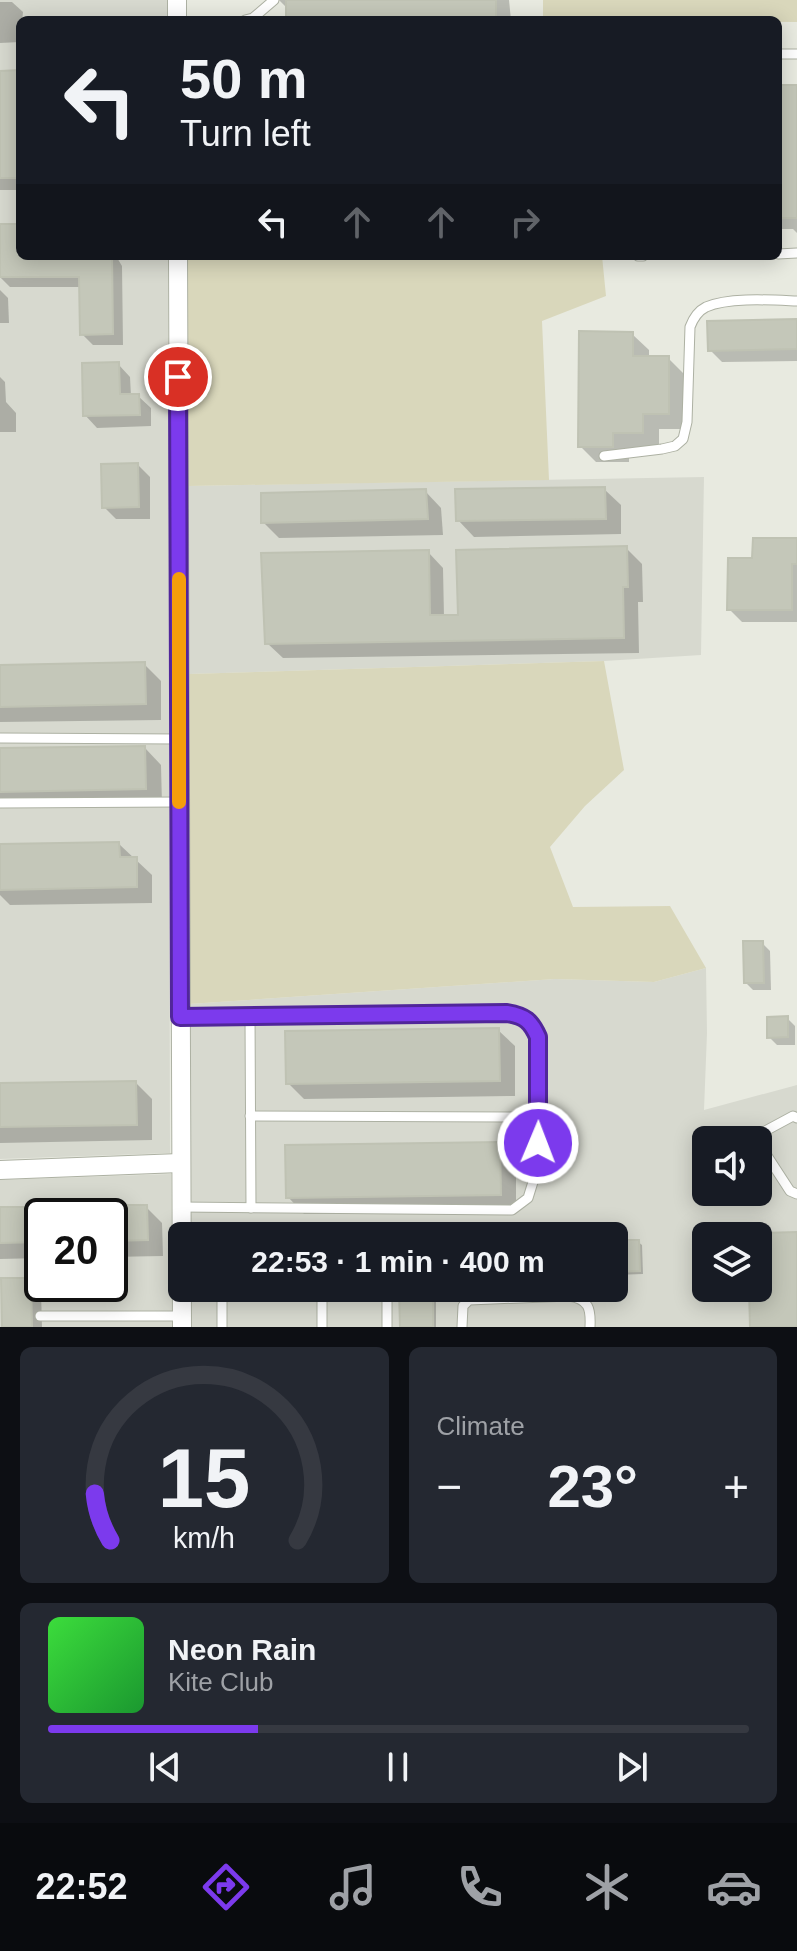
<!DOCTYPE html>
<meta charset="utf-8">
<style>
body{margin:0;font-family:Arial,sans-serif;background:#242831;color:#f1f3f6;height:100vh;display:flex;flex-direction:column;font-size:30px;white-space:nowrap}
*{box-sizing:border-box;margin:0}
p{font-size:26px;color:#9ea1a6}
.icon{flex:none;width:44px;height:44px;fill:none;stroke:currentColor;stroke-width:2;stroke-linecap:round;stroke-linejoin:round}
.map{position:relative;height:1327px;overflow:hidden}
.panel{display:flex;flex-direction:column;gap:20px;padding:20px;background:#0d0f14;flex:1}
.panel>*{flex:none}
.hud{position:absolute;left:16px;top:16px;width:766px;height:244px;border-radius:12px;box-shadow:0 4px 20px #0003;background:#171b24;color:#f1f3f6;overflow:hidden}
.fabs{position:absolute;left:692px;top:1126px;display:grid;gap:16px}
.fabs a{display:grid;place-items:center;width:80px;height:80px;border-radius:12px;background:#171b24;box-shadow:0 4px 20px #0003;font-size:40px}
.speed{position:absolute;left:24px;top:1198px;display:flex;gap:16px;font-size:40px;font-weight:700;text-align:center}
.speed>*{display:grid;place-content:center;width:104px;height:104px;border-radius:50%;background:#171b24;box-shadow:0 4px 20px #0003;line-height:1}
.speed .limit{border:4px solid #111;border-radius:12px;background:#fff;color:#111}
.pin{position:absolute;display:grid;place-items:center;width:68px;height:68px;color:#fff;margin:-34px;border:4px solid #fff;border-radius:50%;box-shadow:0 2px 8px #0007}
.me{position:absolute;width:88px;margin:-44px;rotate:1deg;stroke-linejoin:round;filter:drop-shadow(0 0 6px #0008)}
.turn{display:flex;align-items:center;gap:28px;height:168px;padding:0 32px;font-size:36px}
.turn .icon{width:104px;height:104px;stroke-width:2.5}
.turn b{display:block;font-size:56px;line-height:68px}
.lanes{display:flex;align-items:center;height:76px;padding:0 32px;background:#0003;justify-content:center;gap:40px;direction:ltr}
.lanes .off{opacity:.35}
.big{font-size:60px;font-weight:600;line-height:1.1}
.panel .tile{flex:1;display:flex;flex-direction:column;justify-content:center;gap:12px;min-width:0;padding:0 28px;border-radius:12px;background:#242831}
.panel .dial{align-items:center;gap:0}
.dial svg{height:208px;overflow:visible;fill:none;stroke:#363941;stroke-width:7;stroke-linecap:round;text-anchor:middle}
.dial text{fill:#f1f3f6;stroke:none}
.song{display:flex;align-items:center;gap:24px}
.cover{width:96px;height:96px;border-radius:12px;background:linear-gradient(135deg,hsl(120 70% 55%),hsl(130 70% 35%))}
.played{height:8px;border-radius:4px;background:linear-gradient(90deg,#7c3aed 30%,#363941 30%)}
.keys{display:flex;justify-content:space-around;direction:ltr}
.heat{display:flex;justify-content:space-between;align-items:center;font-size:44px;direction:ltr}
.panel .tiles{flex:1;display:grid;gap:20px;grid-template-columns:1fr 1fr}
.tile:last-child{grid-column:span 2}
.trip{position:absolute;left:168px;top:1222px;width:460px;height:80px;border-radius:12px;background:#171b24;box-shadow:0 4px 20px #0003;font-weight:600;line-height:80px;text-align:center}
.tabs{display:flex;height:128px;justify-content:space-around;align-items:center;background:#090b0e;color:#9ea1a6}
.tabs .icon{width:56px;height:56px}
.tabs .on{color:#7c3aed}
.tabs b{font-size:36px;color:#f1f3f6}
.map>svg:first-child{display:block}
</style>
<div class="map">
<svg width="797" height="1327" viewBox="0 0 797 1327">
<rect width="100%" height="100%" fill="#e8eae0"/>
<g fill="#d7d9cf" fill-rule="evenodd">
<path d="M0 0H167V20H20V256H168L170 1153 0 1159Z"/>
<path d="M704 477 701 655 604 661 188 674V486Z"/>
<path d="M706 968 707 1033 704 1110 797 1085V1327H191V1288H614V1236H190L189 1004 555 979 654 982ZM706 1140H758V1192H706ZM706 1236H758V1288H706Z"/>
<path d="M171 1174 173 1327H0V1180ZM42 1216H110V1284H42Z"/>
</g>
<g fill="#d9d7bb">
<path d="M543 0H797V22L543 20Z"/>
<path d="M187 256H602L606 296 542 321 549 480 188 486Z"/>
<path d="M604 661 624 770 585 806 550 847 573 907 670 906 706 968 654 982 555 979 189 1004 188 674Z"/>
</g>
<g fill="#0003">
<path d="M279 0H509L511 20H288V9Z"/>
<path d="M0 2H12L23 12 20 42 0 43Z"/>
<path d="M20 72V190H0V73Z"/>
<path d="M797 87V233L793 229H778V120H781Z"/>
<path d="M0 226H20V256H116L122 266 123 345H93L82 334 81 287H10L0 277Z"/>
<path d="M0 290 8 298 9 323H0Z"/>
<path d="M797 321V361L722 362 710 350Z"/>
<path d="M632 334 649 350V358H668L684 374V429H659V449H629V462H596L580 446Z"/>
<path d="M118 364 130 377 131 396H138L151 408V426L97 428 85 415Z"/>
<path d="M0 377 5 382 6 402 16 413V432H0Z"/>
<path d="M138 465 150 477V519H116L104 507Z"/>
<path d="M604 489 621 505V534L474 537 458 520Z"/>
<path d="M425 491 441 508 443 535 279 538 263 522Z"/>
<path d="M797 540V622H742L729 609 754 560Z"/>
<path d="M626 548 642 564 643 602H638L639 653 283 658 267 643 428 552 443 568 444 617H460Z"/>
<path d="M144 664 161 681V720L0 722V667Z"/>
<path d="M145 748 161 765 162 805 0 807V750Z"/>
<path d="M119 844 152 875V903L10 905 0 895V846Z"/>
<path d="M762 943 770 951 771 990H753L745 982Z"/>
<path d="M787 1018 795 1026V1045H777L769 1037Z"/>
<path d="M498 1030 515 1046V1096L304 1099 288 1083Z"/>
<path d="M136 1083 152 1099V1140L0 1143V1085Z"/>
<path d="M499 1144 516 1161V1211L304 1214 288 1197Z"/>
<path d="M146 1207 162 1223 163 1256 110 1257V1216H42V1258L0 1259V1209Z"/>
<path d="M614 1242H638L642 1245 643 1274 614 1275Z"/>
<path d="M30 1280 41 1291 42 1327H4Z"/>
<path d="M401 1288H436V1327H402Z"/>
</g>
<g fill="#c4c7b9" stroke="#bfc2b3" stroke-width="2">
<rect x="286" y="0" width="210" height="20"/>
<path d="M20 70V178H0V71Z"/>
<path d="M778 85H797V218H779Z"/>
<path d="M0 224H20V256H112L113 334 80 335 79 277H0Z"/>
<path d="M797 319V349L708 351 707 321Z"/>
<path d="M579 331 633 332V356H669V414H643V433H613V447H578Z"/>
<path d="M119 362 120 394H139L140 415 83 416 82 363Z"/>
<path d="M138 463 139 507 102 508 101 464Z"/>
<path d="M605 487 606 519 456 521 455 489Z"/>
<path d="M426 489 428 519 261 523V493Z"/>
<path d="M753 538H797V564H792V610H727L728 558H752Z"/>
<path d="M627 546 628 587H623L624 638 265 644 261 553 429 550 430 615H458L456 550Z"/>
<path d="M145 662 146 704 0 707V665Z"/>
<path d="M145 746 146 789 0 792V748Z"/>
<path d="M119 842 120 857H137V887L0 890V844Z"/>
<path d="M743 941H763L764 983H744Z"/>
<path d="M788 1016V1037L767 1038V1017Z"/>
<path d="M499 1028 500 1081 286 1084 285 1031Z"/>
<path d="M136 1081 137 1125 0 1127V1083Z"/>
<path d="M500 1142 501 1195 286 1198 285 1145Z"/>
<path d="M110 1205H147L148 1240 110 1241Z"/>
<path d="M0 1207H42V1242L0 1243Z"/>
<path d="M797 1232V1327H750L749 1288H758V1233Z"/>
<path d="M614 1240H639L640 1271 614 1272Z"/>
<path d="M1 1278H31L32 1327H2Z"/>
<path d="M399 1288H433V1327H400Z"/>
</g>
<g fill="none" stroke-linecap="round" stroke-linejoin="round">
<defs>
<g id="lane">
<path d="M245 20 253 18 274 0"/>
<path d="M778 54H797"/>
<path d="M778 254 797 253"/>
<path d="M638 256H643"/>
<path d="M604 456 662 449 675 446 683 439 687 422 690 327C693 319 698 311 706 307 729 297 772 300 797 301"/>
<path d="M0 738 179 739"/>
<path d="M0 803 179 802"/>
<path d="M250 1016 251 1208"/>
<path d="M180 1017 507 1013C525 1016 531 1021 538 1037L537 1169 528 1198 512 1210 180 1207"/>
<path d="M250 1116 538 1117"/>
<path d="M797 1118 793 1116 767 1130 764 1151 790 1191 797 1194"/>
<path d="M222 1288V1327"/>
<path d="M387 1288V1327"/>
<path d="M40 1316H182"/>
<path d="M322 1327V1288"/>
<path d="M462 1327 463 1306 469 1300 569 1296C589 1299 591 1309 590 1327"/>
</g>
<g id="street">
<path d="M177 0V20"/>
<path d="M178 256 182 1327"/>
<path d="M0 1170 180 1163"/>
</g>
</defs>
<use href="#lane" stroke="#adb1a3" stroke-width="11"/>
<use href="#street" stroke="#adb1a3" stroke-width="20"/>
<use href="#lane" stroke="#fff" stroke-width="9"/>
<use href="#street" stroke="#fff" stroke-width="18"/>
</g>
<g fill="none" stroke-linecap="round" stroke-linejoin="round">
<defs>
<path id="route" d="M178 377 180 1017 507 1013C525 1016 531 1021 538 1037V1143"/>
</defs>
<use href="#route" stroke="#51269a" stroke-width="20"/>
<use href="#route" stroke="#7c3aed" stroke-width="14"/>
<path stroke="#f59e0b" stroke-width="14" d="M179 579V802"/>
</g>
</svg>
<div class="fabs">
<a><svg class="icon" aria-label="sound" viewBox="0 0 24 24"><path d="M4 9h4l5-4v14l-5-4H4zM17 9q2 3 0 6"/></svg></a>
<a><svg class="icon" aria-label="layers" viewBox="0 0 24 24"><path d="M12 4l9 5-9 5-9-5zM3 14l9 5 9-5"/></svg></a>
</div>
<div class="speed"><div class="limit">20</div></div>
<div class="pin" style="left:178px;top:377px;background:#d93025"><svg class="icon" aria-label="arrive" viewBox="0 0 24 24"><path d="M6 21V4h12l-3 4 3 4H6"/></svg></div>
<svg class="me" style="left:538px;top:1143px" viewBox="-20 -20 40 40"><circle r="17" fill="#7c3aed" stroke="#fff" stroke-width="3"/><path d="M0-11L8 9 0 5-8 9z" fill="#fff"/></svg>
<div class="trip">22:53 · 1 min · 400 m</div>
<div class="hud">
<div class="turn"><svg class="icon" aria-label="left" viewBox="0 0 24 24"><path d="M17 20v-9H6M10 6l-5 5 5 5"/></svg><div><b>50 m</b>Turn left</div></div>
<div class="lanes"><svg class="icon" aria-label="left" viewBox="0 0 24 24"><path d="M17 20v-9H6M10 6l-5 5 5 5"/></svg><svg class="icon off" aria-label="ahead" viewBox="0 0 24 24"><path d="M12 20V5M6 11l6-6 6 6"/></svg><svg class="icon off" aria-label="ahead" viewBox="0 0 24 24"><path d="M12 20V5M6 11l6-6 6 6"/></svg><svg class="icon off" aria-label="right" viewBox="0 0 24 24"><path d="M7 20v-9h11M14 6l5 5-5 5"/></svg></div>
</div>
</div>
<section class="panel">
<div class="tiles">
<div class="tile dial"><svg viewBox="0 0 100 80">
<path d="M14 69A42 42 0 1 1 86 69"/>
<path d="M14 69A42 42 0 0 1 8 51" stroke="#7c3aed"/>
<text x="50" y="56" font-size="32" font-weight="700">15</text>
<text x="50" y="72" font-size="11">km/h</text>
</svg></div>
<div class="tile"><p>Climate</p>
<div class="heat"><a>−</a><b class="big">23°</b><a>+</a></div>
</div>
<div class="tile">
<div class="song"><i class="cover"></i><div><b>Neon Rain</b><p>Kite Club</p></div></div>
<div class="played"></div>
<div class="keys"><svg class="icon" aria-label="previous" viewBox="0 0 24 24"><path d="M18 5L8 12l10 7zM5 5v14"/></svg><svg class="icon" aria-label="pause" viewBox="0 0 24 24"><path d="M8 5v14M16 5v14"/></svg><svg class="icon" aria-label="next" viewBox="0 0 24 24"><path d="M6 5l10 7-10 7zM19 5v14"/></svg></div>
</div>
</div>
</section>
<nav class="tabs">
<b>22:52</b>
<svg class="icon on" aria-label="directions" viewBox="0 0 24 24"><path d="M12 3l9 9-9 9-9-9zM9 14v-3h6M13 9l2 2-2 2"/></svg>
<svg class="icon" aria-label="music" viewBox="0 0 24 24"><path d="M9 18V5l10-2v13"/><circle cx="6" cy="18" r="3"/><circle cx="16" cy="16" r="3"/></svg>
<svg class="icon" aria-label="phone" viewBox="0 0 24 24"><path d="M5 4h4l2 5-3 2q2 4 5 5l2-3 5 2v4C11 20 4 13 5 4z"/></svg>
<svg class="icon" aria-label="climate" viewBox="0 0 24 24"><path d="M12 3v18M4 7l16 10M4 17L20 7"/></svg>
<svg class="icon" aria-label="car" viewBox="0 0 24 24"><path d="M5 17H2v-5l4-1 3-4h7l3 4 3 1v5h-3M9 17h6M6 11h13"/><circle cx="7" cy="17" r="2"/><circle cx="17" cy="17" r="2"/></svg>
</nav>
